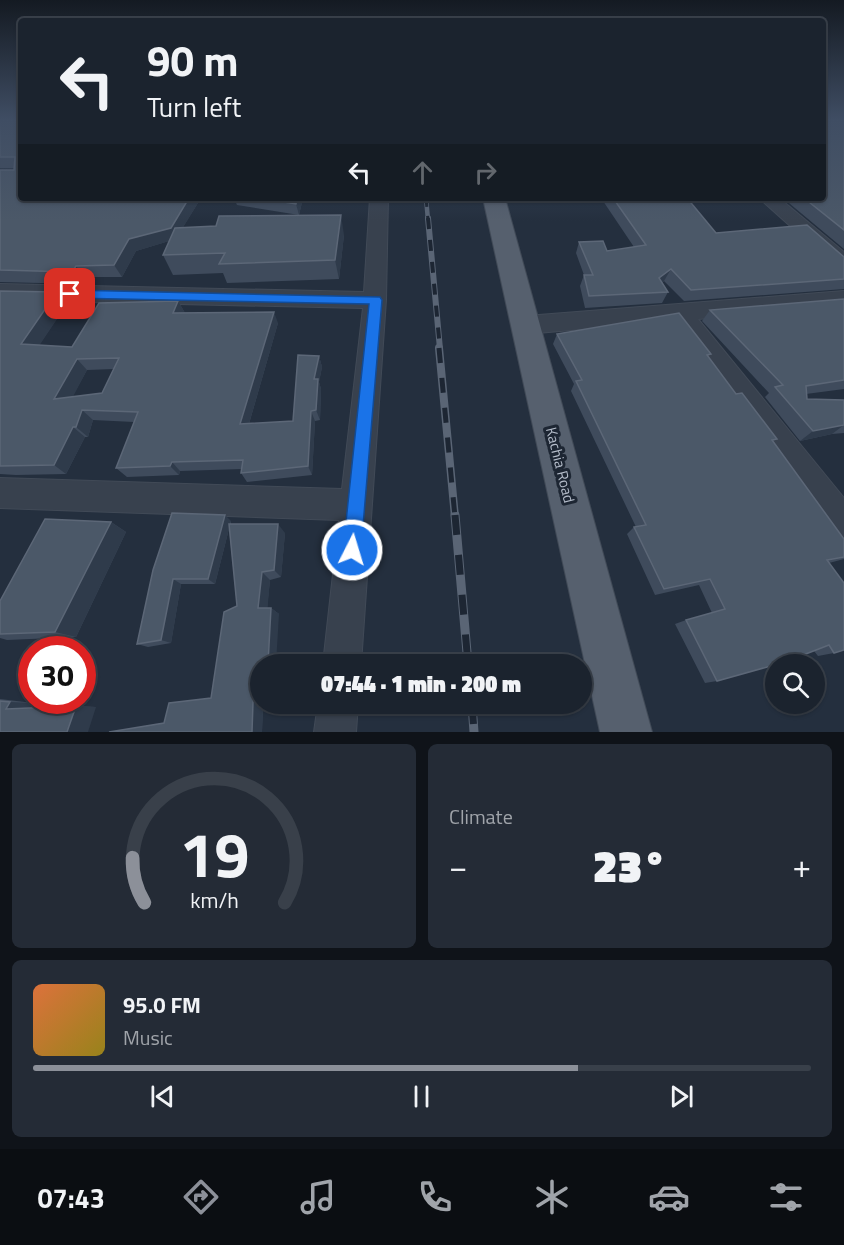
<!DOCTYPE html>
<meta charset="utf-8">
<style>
body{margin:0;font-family:"Titillium Web",sans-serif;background:#242b36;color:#f1f3f6;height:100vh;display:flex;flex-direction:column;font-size:22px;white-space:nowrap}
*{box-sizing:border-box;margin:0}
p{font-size:20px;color:#a0a4aa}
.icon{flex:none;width:33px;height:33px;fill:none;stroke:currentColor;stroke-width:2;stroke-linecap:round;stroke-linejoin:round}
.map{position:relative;height:732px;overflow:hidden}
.details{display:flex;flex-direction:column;gap:12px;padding:12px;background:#0f1319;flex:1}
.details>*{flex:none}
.hud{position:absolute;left:18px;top:18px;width:808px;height:183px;border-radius:6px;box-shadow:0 2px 4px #0004,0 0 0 2px #39404a;background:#1b232e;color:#f1f3f6;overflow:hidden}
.tools{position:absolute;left:765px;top:654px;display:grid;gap:12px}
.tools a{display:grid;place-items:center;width:60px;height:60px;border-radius:50%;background:#1b232e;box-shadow:0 2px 4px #0004,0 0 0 2px #39404a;font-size:30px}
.speed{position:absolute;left:18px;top:636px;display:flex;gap:12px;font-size:30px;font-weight:700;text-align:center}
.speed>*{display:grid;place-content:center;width:78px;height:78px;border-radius:50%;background:#1b232e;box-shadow:0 2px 4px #0004,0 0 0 2px #39404a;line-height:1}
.speed .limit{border:9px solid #d22;background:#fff;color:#111}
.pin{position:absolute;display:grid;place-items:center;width:51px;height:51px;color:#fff;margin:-26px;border-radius:12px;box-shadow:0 3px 9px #0006}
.me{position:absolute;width:66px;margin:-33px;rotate:5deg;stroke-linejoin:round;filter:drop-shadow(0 0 4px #0008)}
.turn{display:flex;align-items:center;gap:21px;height:126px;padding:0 30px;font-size:27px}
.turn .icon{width:78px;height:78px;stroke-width:2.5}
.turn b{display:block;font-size:42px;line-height:51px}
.lanes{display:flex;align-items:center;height:57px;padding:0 30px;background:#0003;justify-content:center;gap:30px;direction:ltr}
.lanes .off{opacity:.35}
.big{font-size:45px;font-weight:800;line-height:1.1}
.details .tile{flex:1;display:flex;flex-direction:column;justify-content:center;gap:9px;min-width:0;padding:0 21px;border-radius:9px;background:#242b36}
.details .dial{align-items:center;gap:0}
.dial svg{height:156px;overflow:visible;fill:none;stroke:#39404a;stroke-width:7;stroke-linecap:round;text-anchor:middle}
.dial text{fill:#f1f3f6;stroke:none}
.song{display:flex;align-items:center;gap:18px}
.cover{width:72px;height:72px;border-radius:9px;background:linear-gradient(135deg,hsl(20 70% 55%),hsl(50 70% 35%))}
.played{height:6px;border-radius:3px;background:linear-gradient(90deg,#8c9099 70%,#39404a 70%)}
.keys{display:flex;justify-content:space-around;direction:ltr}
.heat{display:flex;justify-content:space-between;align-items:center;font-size:33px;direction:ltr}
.details .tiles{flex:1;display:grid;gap:12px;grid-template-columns:1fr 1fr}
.tile:last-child{grid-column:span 2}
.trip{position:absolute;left:250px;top:654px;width:342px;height:60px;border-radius:30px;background:#1b232e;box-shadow:0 2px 4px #0004,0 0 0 2px #39404a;font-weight:800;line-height:60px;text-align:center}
.menu{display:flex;height:96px;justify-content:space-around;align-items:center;background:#0b0e12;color:#a0a4aa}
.menu .icon{width:42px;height:42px}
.menu .on{color:#8c9099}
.menu b{font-size:27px;color:#f1f3f6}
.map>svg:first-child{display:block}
</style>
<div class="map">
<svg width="844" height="732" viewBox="0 0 844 732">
<rect width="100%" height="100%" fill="#242f3e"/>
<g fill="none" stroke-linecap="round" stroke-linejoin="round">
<defs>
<g id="minor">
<path d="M370 198H388L386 300 361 664H323L339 520 0 508V478L342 489 363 308 0 300V284L364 292Z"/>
<path d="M759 198H779L844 252V270L837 268Z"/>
<path d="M844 291V307L698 319 844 498V539L833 534 674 321 526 334 518 331 514 325 518 319 526 316Z"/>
<path d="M318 704H358L356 732H314Z"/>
</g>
<path id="major" d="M483 198H505L652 732H600Z"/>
</defs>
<use href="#minor" stroke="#414a57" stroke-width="2"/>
<use href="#major" stroke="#414a57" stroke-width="2"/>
<use href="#minor" fill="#38414e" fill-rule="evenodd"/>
<use href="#major" fill="#56606e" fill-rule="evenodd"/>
<defs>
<path id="rail-far3" d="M426 198 428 220"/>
<path id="rail-far2" d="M428 218 440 349"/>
<path id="rail-far1" d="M439 348 455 517"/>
<g id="rail">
<path d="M455 515 468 664"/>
<path d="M472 704 474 732"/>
</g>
</defs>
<use href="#rail-far3" stroke="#5a6575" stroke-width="4.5"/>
<use href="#rail-far2" stroke="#5a6575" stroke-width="6"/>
<use href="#rail-far1" stroke="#5a6575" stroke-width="8"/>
<use href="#rail" stroke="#5a6575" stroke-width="9"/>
<use href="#rail-far3" stroke="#1d2633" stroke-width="3" stroke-dasharray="9" stroke-linecap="butt"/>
<use href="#rail-far2" stroke="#1d2633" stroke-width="4" stroke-dasharray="11" stroke-linecap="butt"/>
<use href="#rail-far1" stroke="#1d2633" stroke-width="5" stroke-dasharray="15" stroke-linecap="butt"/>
<use href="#rail" stroke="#1d2633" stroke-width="7" stroke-dasharray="20" stroke-linecap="butt"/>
</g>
<g fill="#3f4b5c" fill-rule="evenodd">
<path d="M0 119H21V198H201L183 227 344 235 339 279 227 283 223 273 173 275 163 255 169 241 136 251 122 277H85L81 284 0 282V170H14V168H0Z"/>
<path d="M844 119V249L783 198H824Z"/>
<path d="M234 198H303L299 215 237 205Z"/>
<path d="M601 198H687L716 233 844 257V289L684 301 664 281 662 283 668 292 662 303 585 308 580 286 584 275 576 253 579 242 607 251 634 247Z"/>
<path d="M0 291 57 292 67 304 39 345 72 347 178 301 185 313 278 323 249 424 293 421 319 356 322 367 319 382 321 389 320 420 315 421 312 475 247 482 241 473 242 469 180 471 179 475 127 477 116 468 134 422 93 420 88 437H85L66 474 16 475 0 474ZM114 369 102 393 72 397 87 370Z"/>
<path d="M844 299V389L806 394 807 399 844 400V433L832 434 800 441 765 397 769 393 702 321 710 310Z"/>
<path d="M557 334 709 358 736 394 777 439 773 441 844 539V559L829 563 834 653 818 656 814 651 717 681 705 683 675 624 686 620 712 613 699 585 655 595 627 534 634 527H636L571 391 574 384 553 344Z"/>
<path d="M231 521V524L285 533 281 577 270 580 267 608H271L279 614 261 664V704H263L262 732H109L164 723 211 698 237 606 229 529 215 584H181L171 643 148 647 137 644 153 570Z"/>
<path d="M111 522 126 532 76 637 7 640 0 638V601Z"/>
<path d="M0 699 33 703 31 708 76 706 96 707 0 732Z"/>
</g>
<g fill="#2f3b4b">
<path d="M189 198H201L176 239 136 251 122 277 114 265 129 239Z"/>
<path d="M297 198H303L299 215 296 204Z"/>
<path d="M341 215 344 235 339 279 335 260Z"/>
<path d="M76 266 85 277 81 284 72 272Z"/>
<path d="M671 269 664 281 653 290 659 278Z"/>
<path d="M57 292 67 304 33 355 21 344Z"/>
<path d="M178 301 185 313H173Z"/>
<path d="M274 312 278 323 246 434 240 424Z"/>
<path d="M319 356 322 367 319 382 321 389 320 420 316 410 314 379Z"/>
<path d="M77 359 87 370 66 410 54 399Z"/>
<path d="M82 410 93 420 88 437 76 427Z"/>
<path d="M311 411 315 421 312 475 308 466Z"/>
<path d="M844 425 832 434 800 441 813 431Z"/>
<path d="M73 427 85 437 66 474 54 465Z"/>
<path d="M172 462 180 471 179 475 170 466Z"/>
<path d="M225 515 231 521 215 584 208 579Z"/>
<path d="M111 522 126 532 76 637 55 632Z"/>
<path d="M278 524 285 533 281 577 274 570Z"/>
<path d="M262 572 270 580 267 614 258 608Z"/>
<path d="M173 579 181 584 171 643 161 640Z"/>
<path d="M271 608 279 614 276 664H268Z"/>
<path d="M254 673 261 675V704H263L262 732H252Z"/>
<path d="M10 702 33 703 30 710 6 709Z"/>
<path d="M76 706 96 707 88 732H67Z"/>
</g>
<g fill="#4b5868" stroke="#5c6777" stroke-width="1.5" fill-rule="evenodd">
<path d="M0 119H21V198H189L171 228 129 239 114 265 76 266 72 272 0 270V170H14L15 157H0Z"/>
<path d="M824 119H844V230L804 198H824Z"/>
<path d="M259 198H297L296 204Z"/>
<path d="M613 198H687L716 233 807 225 844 257V279L691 290 671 269 659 278 668 292 589 296 584 275H593L579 242 603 241 607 251 646 245Z"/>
<path d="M341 215 335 260 219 264 225 253 163 255 175 228 216 226 219 216Z"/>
<path d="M0 291 57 292 21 344 72 347 99 303 178 301 173 313 274 312 240 424 293 421 298 355 319 356 314 379H318L316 410 311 411 308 466 241 473 243 460 172 462 170 466 116 468 138 412 82 410 76 427H73L54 465 0 466ZM119 358 102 393 54 399 77 359Z"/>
<path d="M844 299V380L806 386 807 399 844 400V425L813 431 775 387 783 385 710 310Z"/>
<path d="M679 313 711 354 707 355 736 394 742 393 777 439 772 440 844 539V557L827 560 844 583V650L834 653 829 645 785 662 717 681 686 620 725 609 710 579 664 589 634 527 646 525 576 381 582 380 557 334Z"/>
<path d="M172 513 225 515 208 579H173L161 640 137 644 153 570Z"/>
<path d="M45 519 111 522 55 632 0 634V601Z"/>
<path d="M229 524H278L274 570 262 572 258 608H271L268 664H261V672L254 673 252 732H109L164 723 169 703 211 698 224 612 237 606Z"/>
<path d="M0 701 10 702 6 709 76 706 67 732H0Z"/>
</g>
<linearGradient id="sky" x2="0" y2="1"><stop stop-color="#141a22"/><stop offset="0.54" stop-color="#3f4d63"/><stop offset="1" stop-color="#3f4d63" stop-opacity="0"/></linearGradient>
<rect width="844" height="221" fill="url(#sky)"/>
<path fill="#1a73e8" stroke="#114b97" stroke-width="1.5" d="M70 290 380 297 382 300 361 550 359 557 352 559 346 557 343 550 369 304 70 298 64 294Z"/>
<g text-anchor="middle" stroke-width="6" stroke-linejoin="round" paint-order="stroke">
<g font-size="15" fill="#b4bcc9" stroke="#1d2633">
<text transform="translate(560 465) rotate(76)" y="5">Kachia Road</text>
</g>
</g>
</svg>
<div class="tools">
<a><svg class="icon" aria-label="search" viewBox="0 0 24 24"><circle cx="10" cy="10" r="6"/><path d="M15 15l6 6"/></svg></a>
</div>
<div class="speed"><div class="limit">30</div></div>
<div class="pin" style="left:70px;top:294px;background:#d93025"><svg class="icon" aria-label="arrive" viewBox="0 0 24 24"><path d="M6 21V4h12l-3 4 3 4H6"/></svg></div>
<svg class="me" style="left:352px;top:550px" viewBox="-20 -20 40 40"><circle r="17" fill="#1a73e8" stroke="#fff" stroke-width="3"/><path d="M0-11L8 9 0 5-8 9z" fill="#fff"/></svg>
<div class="trip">07:44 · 1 min · 200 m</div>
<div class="hud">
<div class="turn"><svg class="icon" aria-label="left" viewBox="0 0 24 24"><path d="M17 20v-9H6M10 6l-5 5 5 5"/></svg><div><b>90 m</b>Turn left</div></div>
<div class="lanes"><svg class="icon" aria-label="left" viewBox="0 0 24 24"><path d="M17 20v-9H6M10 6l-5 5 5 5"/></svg><svg class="icon off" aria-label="ahead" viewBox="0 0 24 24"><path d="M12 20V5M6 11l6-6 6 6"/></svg><svg class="icon off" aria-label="right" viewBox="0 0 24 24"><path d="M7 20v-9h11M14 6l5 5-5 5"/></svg></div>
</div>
</div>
<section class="details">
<div class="tiles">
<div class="tile dial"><svg viewBox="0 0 100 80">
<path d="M14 69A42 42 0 1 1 86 69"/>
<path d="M14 69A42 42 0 0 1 8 46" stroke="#8c9099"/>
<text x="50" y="56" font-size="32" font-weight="700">19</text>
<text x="50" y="72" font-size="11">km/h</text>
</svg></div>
<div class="tile"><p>Climate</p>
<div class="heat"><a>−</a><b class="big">23°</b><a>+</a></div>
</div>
<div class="tile">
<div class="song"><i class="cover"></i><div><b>95.0 FM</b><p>Music</p></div></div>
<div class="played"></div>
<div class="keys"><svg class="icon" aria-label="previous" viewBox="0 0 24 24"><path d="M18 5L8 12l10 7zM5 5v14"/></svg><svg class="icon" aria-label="pause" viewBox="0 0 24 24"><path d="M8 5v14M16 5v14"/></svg><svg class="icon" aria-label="next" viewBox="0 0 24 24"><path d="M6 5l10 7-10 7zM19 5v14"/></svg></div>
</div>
</div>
</section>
<nav class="menu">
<b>07:43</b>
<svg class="icon on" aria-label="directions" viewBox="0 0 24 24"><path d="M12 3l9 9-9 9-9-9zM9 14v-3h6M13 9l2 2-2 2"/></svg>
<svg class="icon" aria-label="music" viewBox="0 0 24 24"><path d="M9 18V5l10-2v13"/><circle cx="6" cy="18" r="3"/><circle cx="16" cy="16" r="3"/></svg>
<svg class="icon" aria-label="phone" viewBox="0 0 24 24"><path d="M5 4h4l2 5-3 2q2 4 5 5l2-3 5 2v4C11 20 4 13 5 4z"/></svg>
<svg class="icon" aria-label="climate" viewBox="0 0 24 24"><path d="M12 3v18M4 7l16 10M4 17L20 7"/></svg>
<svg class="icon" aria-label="car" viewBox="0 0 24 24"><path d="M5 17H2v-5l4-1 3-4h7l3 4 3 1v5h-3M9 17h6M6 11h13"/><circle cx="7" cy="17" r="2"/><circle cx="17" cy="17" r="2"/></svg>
<svg class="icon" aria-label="filters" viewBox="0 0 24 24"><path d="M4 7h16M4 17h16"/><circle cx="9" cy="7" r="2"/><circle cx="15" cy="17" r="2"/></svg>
</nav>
